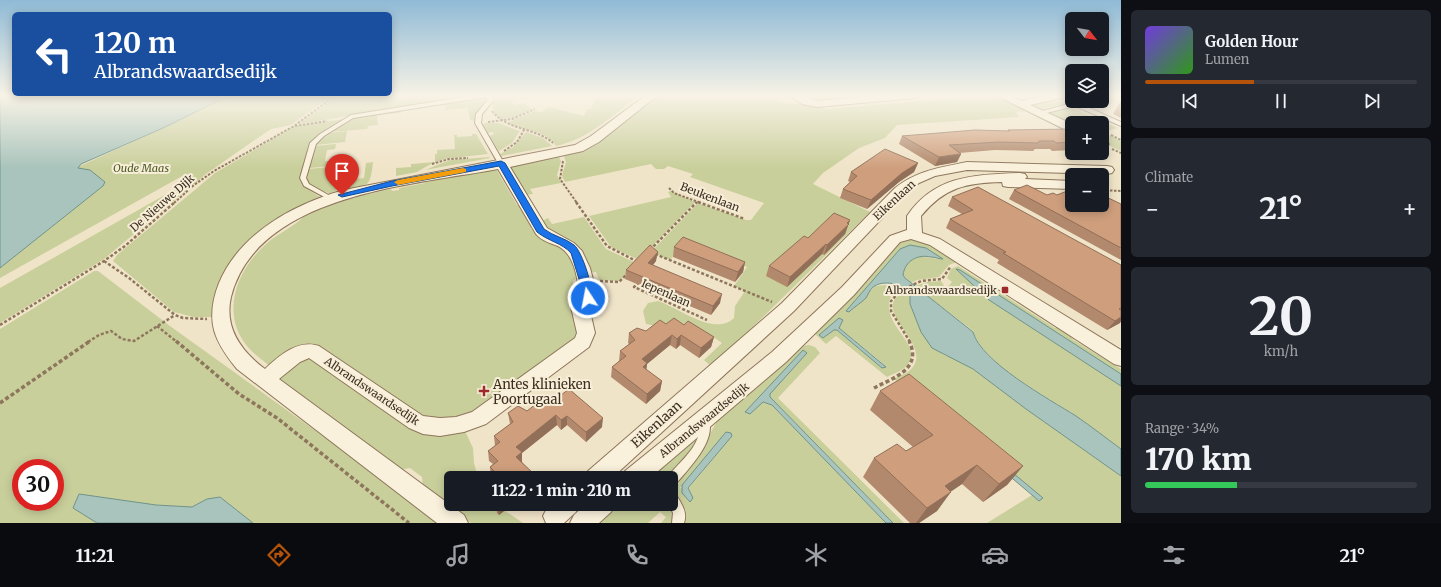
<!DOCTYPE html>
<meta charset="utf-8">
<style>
body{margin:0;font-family:Merriweather,serif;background:#242831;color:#f1f3f6;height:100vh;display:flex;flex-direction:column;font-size:15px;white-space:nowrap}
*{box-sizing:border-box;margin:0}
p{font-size:13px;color:#9ea1a6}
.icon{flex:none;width:22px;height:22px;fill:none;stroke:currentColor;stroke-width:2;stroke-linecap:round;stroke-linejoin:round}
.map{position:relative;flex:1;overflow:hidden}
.details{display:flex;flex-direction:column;gap:10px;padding:10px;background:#0d0f14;width:320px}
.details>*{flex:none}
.guide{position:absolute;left:12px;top:12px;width:380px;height:84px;border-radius:6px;box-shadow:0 2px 10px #0003;background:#1a4fa0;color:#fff;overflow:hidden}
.needle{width:26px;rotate:121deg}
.fabs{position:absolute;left:1065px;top:12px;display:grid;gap:8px}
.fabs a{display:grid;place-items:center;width:44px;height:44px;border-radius:6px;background:#171b24;box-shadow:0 2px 10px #0003;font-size:20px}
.speed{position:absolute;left:12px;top:459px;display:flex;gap:8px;font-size:20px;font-weight:700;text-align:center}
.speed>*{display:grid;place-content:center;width:52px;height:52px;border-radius:50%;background:#171b24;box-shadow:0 2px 10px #0003;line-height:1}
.speed .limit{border:6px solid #d22;background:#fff;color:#111}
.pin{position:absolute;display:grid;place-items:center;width:34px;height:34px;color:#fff;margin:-41px -17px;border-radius:50% 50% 50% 0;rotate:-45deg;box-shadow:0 0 4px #0007}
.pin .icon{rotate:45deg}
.me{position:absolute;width:44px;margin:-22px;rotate:349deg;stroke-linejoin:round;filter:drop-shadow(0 0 3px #0008)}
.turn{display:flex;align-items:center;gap:14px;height:84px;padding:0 16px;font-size:18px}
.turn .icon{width:52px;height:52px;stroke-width:2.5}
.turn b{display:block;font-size:28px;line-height:34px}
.big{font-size:30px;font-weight:800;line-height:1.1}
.details .card{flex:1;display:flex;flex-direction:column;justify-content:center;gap:6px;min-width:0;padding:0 14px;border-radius:6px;background:#242831}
.details .dial{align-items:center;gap:0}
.dial b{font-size:52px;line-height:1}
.song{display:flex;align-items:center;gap:12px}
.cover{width:48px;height:48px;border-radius:6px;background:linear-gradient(135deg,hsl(260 70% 55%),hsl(110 70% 35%))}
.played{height:4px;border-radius:2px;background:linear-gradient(90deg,#b45309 40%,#363941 40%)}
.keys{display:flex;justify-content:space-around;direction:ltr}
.heat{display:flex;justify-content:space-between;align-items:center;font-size:22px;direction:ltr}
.charge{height:6px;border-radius:3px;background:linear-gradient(90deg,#34c759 34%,#363941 0)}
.trip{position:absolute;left:444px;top:471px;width:234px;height:40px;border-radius:6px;background:#171b24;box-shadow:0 2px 10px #0003;font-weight:800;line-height:40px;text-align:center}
.dock{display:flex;height:64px;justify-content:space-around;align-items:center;background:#090b0e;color:#9ea1a6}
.dock .icon{width:28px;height:28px}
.dock .selected{color:#b45309}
.dock b{font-size:18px;color:#f1f3f6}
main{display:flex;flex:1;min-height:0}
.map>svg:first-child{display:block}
</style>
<main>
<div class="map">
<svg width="1121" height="523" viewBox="0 0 1121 523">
<rect width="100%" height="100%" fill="#f0e4c8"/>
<g fill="#c9cf9b" fill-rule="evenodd">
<path d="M230 95H333L291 125 271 129 249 144 206 174 104 259 0 323V288L179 187 194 174 184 175 0 278V268L103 186 69 171 163 128Z"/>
<path d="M339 95H479L299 124Z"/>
<path d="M511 95 517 99 511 102 515 105 524 103 532 109 513 118 501 119 494 112 492 102 497 97Z"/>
<path d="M597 95H640C614 114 589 139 556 146 545 129 523 131 507 123L534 111 541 112 549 107 584 116 587 109H591Z"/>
<path d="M659 95H780L777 100 781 103 821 105 825 109 957 98 953 95H996L1028 111 1016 112 1019 117 897 125 885 138 859 148 846 157 823 173 813 184 870 212 712 367 704 360 722 343 712 336 646 324 643 311 648 303 658 301C680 308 714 337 734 318L735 306 745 291 734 286 747 267 685 242 670 260 651 252 698 203 746 220H751L764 203 690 177 693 174 668 166 664 169H656L651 164 565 182 562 176 566 162 563 154 601 139Z"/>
<path d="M797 95H882L813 102Z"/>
<path d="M485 97 488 99 473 121 470 119 468 108 445 110 444 103Z"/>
<path d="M1053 100 1064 104 1041 109 1029 104Z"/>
<path d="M1072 108 1118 128 1102 132V123L1072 124 1049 113Z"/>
<path d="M401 110V113L377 115 378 125 368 126 367 129 330 132 351 118Z"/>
<path d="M345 119 310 142 301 181 303 186 323 199 264 231 213 317H193L174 312 113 261 117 255 215 173 295 126Z"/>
<path d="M485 123H499L520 131 512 143 499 151 489 136 494 134 493 132 488 133 483 125Z"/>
<path d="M347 131 345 142 315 145 328 133Z"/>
<path d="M526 132 543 138 552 146 501 156 500 154 513 147Z"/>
<path d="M472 134H476L488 154 444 159 429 165 417 172 396 176V168L411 167V164L435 162V154H437V150L455 149 454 135H457V137L472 136Z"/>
<path d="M1110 135 1121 141V151L1102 142V137Z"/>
<path d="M336 144 335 149 327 150 325 161H333L332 166 309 168 314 146Z"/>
<path d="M558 155 561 161 557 175 561 183 530 189 533 194 525 195 507 165Z"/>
<path d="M489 157 490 158 425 170 450 160Z"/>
<path d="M373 162C370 190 368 184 343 189L342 187 336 188V190L331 194 313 187 307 181 308 169 341 166 338 181 364 178 366 163Z"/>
<path d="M495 167 517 205 521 207 532 226 531 228 537 236 564 247 571 255 578 276 573 281 575 311 581 334 477 414 433 423 319 350 305 343 271 367C260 358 249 351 242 339 222 306 240 267 266 244 277 234 295 226 302 218 304 216 310 214 312 213 338 200 364 195 391 189L392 191 399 190V188L425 183 424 181Z"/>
<path d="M671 191 695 202 639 260 611 247 589 216 671 197 668 192Z"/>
<path d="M584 217 606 249 636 263 619 281 599 280 596 272 588 273 580 247 547 232 542 221 548 218 552 224Z"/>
<path d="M911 239 926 242 959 261 949 265 939 277 917 280 911 283 903 275C907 246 928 260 943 259L922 247 900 249 854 308 875 286 897 284 903 286 891 296C879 325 923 342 908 364 904 370 893 374 887 377L836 336 826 344 815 334 894 247 900 243ZM842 320 839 328 886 366 837 330H834L825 337H821Z"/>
<path d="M958 266 1055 328 1060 325 1076 336 1072 339 1121 369V374L960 270 957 269 989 300 1121 386V449C1106 438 1092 427 1076 416 1049 398 982 363 973 331L915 286 927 282 941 281 946 289 952 282 947 278 951 269Z"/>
<path d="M94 271H98L170 326 444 523H253L220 497 207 499 192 507 156 505 74 508 97 523H0V329ZM21 468H55V502H21Z"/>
<path d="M908 290 910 294V304L921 332 944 355 961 361 973 369 1026 409 1121 476V523H987L1032 495 1039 500 894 379C900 376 908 373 912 368 934 342 863 308 908 290Z"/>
<path d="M809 345 815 347 820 353 778 398 904 523H893L770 397V394L750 414 762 402 772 405 886 523H685C691 505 675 502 676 487L703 447 718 419 800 346ZM732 436 688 489 680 488Z"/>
<path d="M311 355 421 430 464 429 473 448 474 463 478 478H451V504H495L523 523H471L423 487 422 477 410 468 400 470 279 379 280 373Z"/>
<path d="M698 436 689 453 666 478H649Z"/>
<path d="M618 504H668L671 506 674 517 671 523H661L666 517 660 512 648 523H596Z"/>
</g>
<g fill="#a9c4bc" stroke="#6f938a">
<path d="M0 95H230L163 128 81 164 78 168 90 170 105 182 103 186 0 268Z"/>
<path d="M910 245 926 248 943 259C939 259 935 257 931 257 917 254 905 261 903 275L905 278 973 332C981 362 1049 399 1076 416 1092 427 1106 438 1121 449V476L1026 409 973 369 932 348 921 332 910 304V294C903 284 884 279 873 287 870 290 868 294 866 298 861 303 854 307 849 312L846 311 900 249Z"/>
<path d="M956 269 960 270 1121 374V386L989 300Z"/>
<path d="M839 318 843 320 839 328 886 367 882 368 837 330H834L823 338 819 335Z"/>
<path d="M803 350 807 353 770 394V397L893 523H886L772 405 763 402 750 414 745 412Z"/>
<path d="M904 382 1043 498 1039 501 1032 495 900 384Z"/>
<path d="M726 432 731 433 732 436 688 488 693 498 690 502 682 493V485Z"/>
<path d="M79 494 156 505 192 507 207 499 220 497 253 523H97L73 508Z"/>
</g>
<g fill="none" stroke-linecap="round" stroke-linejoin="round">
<defs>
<g id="service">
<path d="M476 95H493V101L482 114 481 123 504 163 503 164H499L498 163 475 123 476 114 487 101V97L353 118 324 136 316 144 306 178 309 184 332 197 334 198 332 199H328L304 186 300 178 310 143 320 134 351 115Z"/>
<path d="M1076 102 1121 122V126L1075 106 1038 115 1035 113Z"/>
<path d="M704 417 708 418C718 440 688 469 675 485L671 486V478L667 477C677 465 693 452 698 437 700 430 698 423 700 418Z"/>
<path d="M671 492 675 493C681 503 688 512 684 523H672L673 513 669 504H671Z"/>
</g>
<g id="minor">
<path d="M646 95H658L599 142 583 151 510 167 547 228 574 243 582 251 590 268 597 295 589 307 595 333 589 347 486 424 464 432 440 436 423 434 409 428 309 358 300 362 279 379 464 515 468 523H437L237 369C228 358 218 345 214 330 210 314 213 298 219 283 240 233 294 204 344 190L575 145 591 136ZM498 169 536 234C542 241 550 243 558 246 574 254 578 278 579 295L571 307 577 333 575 338 472 412 456 417 440 418 423 416 319 346C298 339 279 356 265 369 241 351 224 328 231 297 257 194 413 185 498 169Z"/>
<path d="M789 95H802L817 101 878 95H921L916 98 817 107 802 104Z"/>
<path d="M995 95H1009L1021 101 1046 95H1067L1066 97 1030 105 1072 124V133Z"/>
<path d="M1102 140 1107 141 1109 144 1107 147 1102 148Z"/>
<path d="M967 162 1107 166 1112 167 1114 170 1112 173 1107 174 967 170 935 176 919 183 905 194 794 311 612 478H585L588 471 782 303 895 188C918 170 939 168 967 162Z"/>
<path d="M1020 173 1025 174 1027 177 1025 179 1072 181V189L1008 187 1003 186 1002 182C966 183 945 187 921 216L922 233 940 239 1121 350V366L1114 364 930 245 911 239 900 242 854 295 786 362 650 478H622L625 471 772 352 842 287 890 236 907 230V216C935 175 974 175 1020 173Z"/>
<path d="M551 504H580L576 512 564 523H546L543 516 547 508Z"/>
<path d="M586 504H615L611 512 599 523H570L574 515Z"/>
</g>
</defs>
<use href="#service" stroke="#8d765c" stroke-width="2"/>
<use href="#minor" stroke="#8d765c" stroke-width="2"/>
<g stroke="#8d765c" stroke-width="2" stroke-dasharray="2.5 1.5" stroke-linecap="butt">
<path d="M492 111C508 131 535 127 553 143"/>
<path d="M488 122 512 119 535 109"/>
<path d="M295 126 327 121"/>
<path d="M1111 135 1121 140"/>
<path d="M1112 149 1121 153"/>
<path d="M504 151 517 142 524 130"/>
<path d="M563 161 560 179 577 203"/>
<path d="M432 164 449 159 468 158"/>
<path d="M669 188 674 193 701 203"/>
<path d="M1102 190 1121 191"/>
<path d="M174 203 194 185 214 171 294 126 336 95"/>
</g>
<g stroke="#8d765c" stroke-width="2.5" stroke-dasharray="3 2" stroke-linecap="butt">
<path d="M576 202 607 246 638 262"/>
<path d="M698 202 745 219"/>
<path d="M650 250 697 202"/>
<path d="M655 254 772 302"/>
<path d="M104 261 129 278 175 315 183 318 207 319"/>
<path d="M600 281 619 282 626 275"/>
<path d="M639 282 634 287 707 320"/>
<path d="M0 325 104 261 125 246 175 202"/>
<path d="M157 326 177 342"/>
<path d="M88 342 99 335 111 331 122 339 134 341 175 315"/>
<path d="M910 342 891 311V301L900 291 921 281 942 279 951 266"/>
</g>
<g stroke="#8d765c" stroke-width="3.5" stroke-dasharray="4 2.5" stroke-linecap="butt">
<path d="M176 341 239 394 277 418 409 523"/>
<path d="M874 388C893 378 923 369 909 341"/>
<path d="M0 403 90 341"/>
</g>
<use href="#service" fill="#faf1dc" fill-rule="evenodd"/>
<use href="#minor" fill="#faf1dc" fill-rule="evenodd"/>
</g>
<g fill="#b2896c">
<path d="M1120 102H1121V118L1113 114Z"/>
<path d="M1072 129V150L1052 151 1050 149H1035L1033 151 995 150 959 153 961 154 957 162 935 166 899 144 902 136 1007 131 1008 130Z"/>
<path d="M918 163 914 172 899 182 867 209 840 198 843 189 850 182 848 181 851 172Z"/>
<path d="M1014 190 1047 195H1057L1121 204V260L1009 199Z"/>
<path d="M952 197 1121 265V321L1120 323 1107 330 997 263 999 260 946 228 950 219 962 214 948 206Z"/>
<path d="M850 220 845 234 824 255 822 254 787 287 766 276 769 266 808 238Z"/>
<path d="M674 247 745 262 743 272 735 282 673 257Z"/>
<path d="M656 261 653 265 720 303 711 315 625 279 626 270Z"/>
<path d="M666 324 684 325 714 337 711 347 699 358 680 345 676 349 670 345 647 364 646 370 662 381 660 391 646 404 611 377 612 367 619 361 620 351 629 344 628 343 629 333 646 331Z"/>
<path d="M880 391 1023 466 1007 485 983 502 962 484 950 492 937 511 919 523H910L863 477 874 458 906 451 913 447 870 410Z"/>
<path d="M552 402 602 427 586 442 567 425 561 430 557 425 522 453V462L535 478H493L491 476 490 467 493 464 489 461 488 451 495 446 494 436 510 424 508 413 527 411Z"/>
<path d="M496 504H513L499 515 497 513Z"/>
</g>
<g fill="#916f58">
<path d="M961 154 957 162 935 166 939 157Z"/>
<path d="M918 163 914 172 899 182 867 209 871 200 902 173Z"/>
<path d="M850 220 845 234 824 255 827 245Z"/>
<path d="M826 244 822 254 787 287 790 277Z"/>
<path d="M658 252 656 261 647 272 648 263Z"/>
<path d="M745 262 743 272 735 282 738 272Z"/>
<path d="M722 294 720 303 711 315 713 306Z"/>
<path d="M1121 317V321L1120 323 1107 330 1115 321Z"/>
<path d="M672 335 670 345 647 364 646 373 641 377 642 359Z"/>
<path d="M681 335 680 345 676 349 677 339Z"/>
<path d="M714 337 711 347 699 358 701 348Z"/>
<path d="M662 381 660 391 646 404 647 394Z"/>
<path d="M556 415 557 425 522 453V462L516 466V447Z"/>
<path d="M567 416V425L561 430V420Z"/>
<path d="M603 418 602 427 586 442V432Z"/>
<path d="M977 465 962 484 931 505 945 486Z"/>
<path d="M1023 466 1007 485 983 502 999 484Z"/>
<path d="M951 492 937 511 919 523H916L927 508Z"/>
<path d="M500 504H513L499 515 498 506Z"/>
</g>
<g fill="#cf9f7d" stroke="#916f58">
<path d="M1072 129V142L1056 143 1054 141H1039L1038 143 999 142 949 145 961 154 939 157 902 136 975 130 1010 131 1008 130Z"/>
<path d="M885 149 918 163 902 173 871 200 843 189 857 176 851 172Z"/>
<path d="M1027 185 1047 195 1053 193 1057 195 1072 189V205H1102V195L1121 204V248L1014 190Z"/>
<path d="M978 187 1121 265V308L1119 309 1121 310V317L1115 321 1003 253 1006 252 950 219 973 210 952 197Z"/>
<path d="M834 213 850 220 847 223 849 224 827 245 826 244 790 277 769 266 804 236 808 238Z"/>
<path d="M683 237 745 262 738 272 674 247Z"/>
<path d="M650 245 658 252 648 263 722 294 713 306 626 270Z"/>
<path d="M674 318 684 325 688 321 714 337 701 348 681 335 677 339 672 335 642 359 647 363 643 367 662 381 647 394 612 367 626 356 620 351 635 340 629 333 637 328 646 331 660 320 666 324Z"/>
<path d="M909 374 1023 466 999 484 977 465 945 486 951 492 927 508 874 458 897 444 906 451 933 435 880 391Z"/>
<path d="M569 389 603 418 586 432 567 416 561 420 556 415 516 447 522 452 516 457 535 475 531 478H501L490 467 498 461 488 451 500 442 494 436 513 422 508 413 518 406 527 411 546 396 552 402Z"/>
</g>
<linearGradient id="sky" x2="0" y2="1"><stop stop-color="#8fbad6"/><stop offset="0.57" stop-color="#f8f3e6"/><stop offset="1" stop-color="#f8f3e6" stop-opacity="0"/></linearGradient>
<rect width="1121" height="168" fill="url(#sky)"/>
<path fill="#1a73e8" stroke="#114b97" d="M501 161 505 163 544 229C553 236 565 238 574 245 582 251 595 291 591 300L588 301 583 298V292L571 253C562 243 548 241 537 232L499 166 392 186 342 197 338 195 392 181Z"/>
<path fill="#f59e0b" d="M463 168 466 169V172L398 185 394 182 398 180Z"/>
<g fill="#9e2a2b" stroke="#f7eed8" stroke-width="1.5">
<rect x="1001" y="286" width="8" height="8" rx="2"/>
<path d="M482 385h4v4h4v4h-4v4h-4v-4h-4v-4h4z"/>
</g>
<g text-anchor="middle" stroke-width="4" stroke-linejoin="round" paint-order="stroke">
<g font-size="11" font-style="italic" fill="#4d5a26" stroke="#f7eed8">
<text x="141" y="172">Oude Maas</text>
</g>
<g font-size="11" fill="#3d2e20" stroke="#f7eed8">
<text transform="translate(710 197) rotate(21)" y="4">Beukenlaan</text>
<text transform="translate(894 200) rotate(-43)" y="4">Eikenlaan</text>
<text transform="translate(162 203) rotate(-41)" y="4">De Nieuwe Dijk</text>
<text transform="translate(666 293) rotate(24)" y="4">Iepenlaan</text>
<text transform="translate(372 391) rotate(34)" y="4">Albrandswaardsedijk</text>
<text transform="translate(704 420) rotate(-39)" y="4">Albrandswaardsedijk</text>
</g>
<g font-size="11" fill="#3d2e20" stroke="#f7eed8" text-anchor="end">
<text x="997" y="294">Albrandswaardsedijk</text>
</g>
<g font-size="13" fill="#3d2e20" stroke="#f7eed8" text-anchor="start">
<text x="493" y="389">Antes klinieken<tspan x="493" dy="15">Poortugaal</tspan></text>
</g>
<g font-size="13" fill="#3d2e20" stroke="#f7eed8">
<text transform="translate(656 424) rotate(-42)" y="5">Eikenlaan</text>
</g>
</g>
</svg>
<div class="fabs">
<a><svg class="needle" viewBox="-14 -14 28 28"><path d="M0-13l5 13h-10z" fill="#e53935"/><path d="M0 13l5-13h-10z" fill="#9ea1a6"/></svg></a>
<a><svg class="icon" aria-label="layers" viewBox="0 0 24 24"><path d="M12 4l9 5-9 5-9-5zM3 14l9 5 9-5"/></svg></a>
<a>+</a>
<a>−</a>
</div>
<div class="speed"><div class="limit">30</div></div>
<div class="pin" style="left:342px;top:195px;background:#d93025"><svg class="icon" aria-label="arrive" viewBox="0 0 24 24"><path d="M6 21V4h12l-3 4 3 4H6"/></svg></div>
<svg class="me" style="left:588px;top:298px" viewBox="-20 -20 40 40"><circle r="17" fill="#1a73e8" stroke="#fff" stroke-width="3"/><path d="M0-11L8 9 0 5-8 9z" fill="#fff"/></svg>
<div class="trip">11:22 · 1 min · 210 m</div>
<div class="guide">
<div class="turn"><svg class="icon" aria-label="left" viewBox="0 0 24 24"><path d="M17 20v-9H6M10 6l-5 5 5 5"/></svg><div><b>120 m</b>Albrandswaardsedijk</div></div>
</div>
</div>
<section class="details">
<div class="card">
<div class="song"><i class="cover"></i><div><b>Golden Hour</b><p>Lumen</p></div></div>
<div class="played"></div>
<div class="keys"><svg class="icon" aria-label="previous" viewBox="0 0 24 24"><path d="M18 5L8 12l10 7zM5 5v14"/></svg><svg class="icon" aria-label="pause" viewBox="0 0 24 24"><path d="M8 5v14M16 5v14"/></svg><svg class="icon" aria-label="next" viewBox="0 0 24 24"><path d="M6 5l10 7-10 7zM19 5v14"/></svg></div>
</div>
<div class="card"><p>Climate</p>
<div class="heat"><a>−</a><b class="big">21°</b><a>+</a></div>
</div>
<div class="card dial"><b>20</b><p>km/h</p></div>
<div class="card"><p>Range · 34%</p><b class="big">170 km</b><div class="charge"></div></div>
</section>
</main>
<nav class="dock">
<b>11:21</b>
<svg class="icon selected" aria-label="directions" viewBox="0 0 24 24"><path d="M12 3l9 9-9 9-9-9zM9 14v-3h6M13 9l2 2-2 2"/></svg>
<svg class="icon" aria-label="music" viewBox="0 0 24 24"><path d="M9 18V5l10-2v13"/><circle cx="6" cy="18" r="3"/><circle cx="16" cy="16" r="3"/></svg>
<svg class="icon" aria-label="phone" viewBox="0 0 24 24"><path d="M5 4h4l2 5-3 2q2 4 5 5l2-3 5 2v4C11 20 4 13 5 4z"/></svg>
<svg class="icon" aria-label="climate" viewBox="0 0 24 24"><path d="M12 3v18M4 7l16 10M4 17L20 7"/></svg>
<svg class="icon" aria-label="car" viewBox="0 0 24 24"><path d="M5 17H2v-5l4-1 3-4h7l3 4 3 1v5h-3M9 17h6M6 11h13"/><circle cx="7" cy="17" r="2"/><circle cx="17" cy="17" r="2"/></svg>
<svg class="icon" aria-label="filters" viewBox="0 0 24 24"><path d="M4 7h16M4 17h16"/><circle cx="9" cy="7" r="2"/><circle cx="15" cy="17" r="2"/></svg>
<b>21°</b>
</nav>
